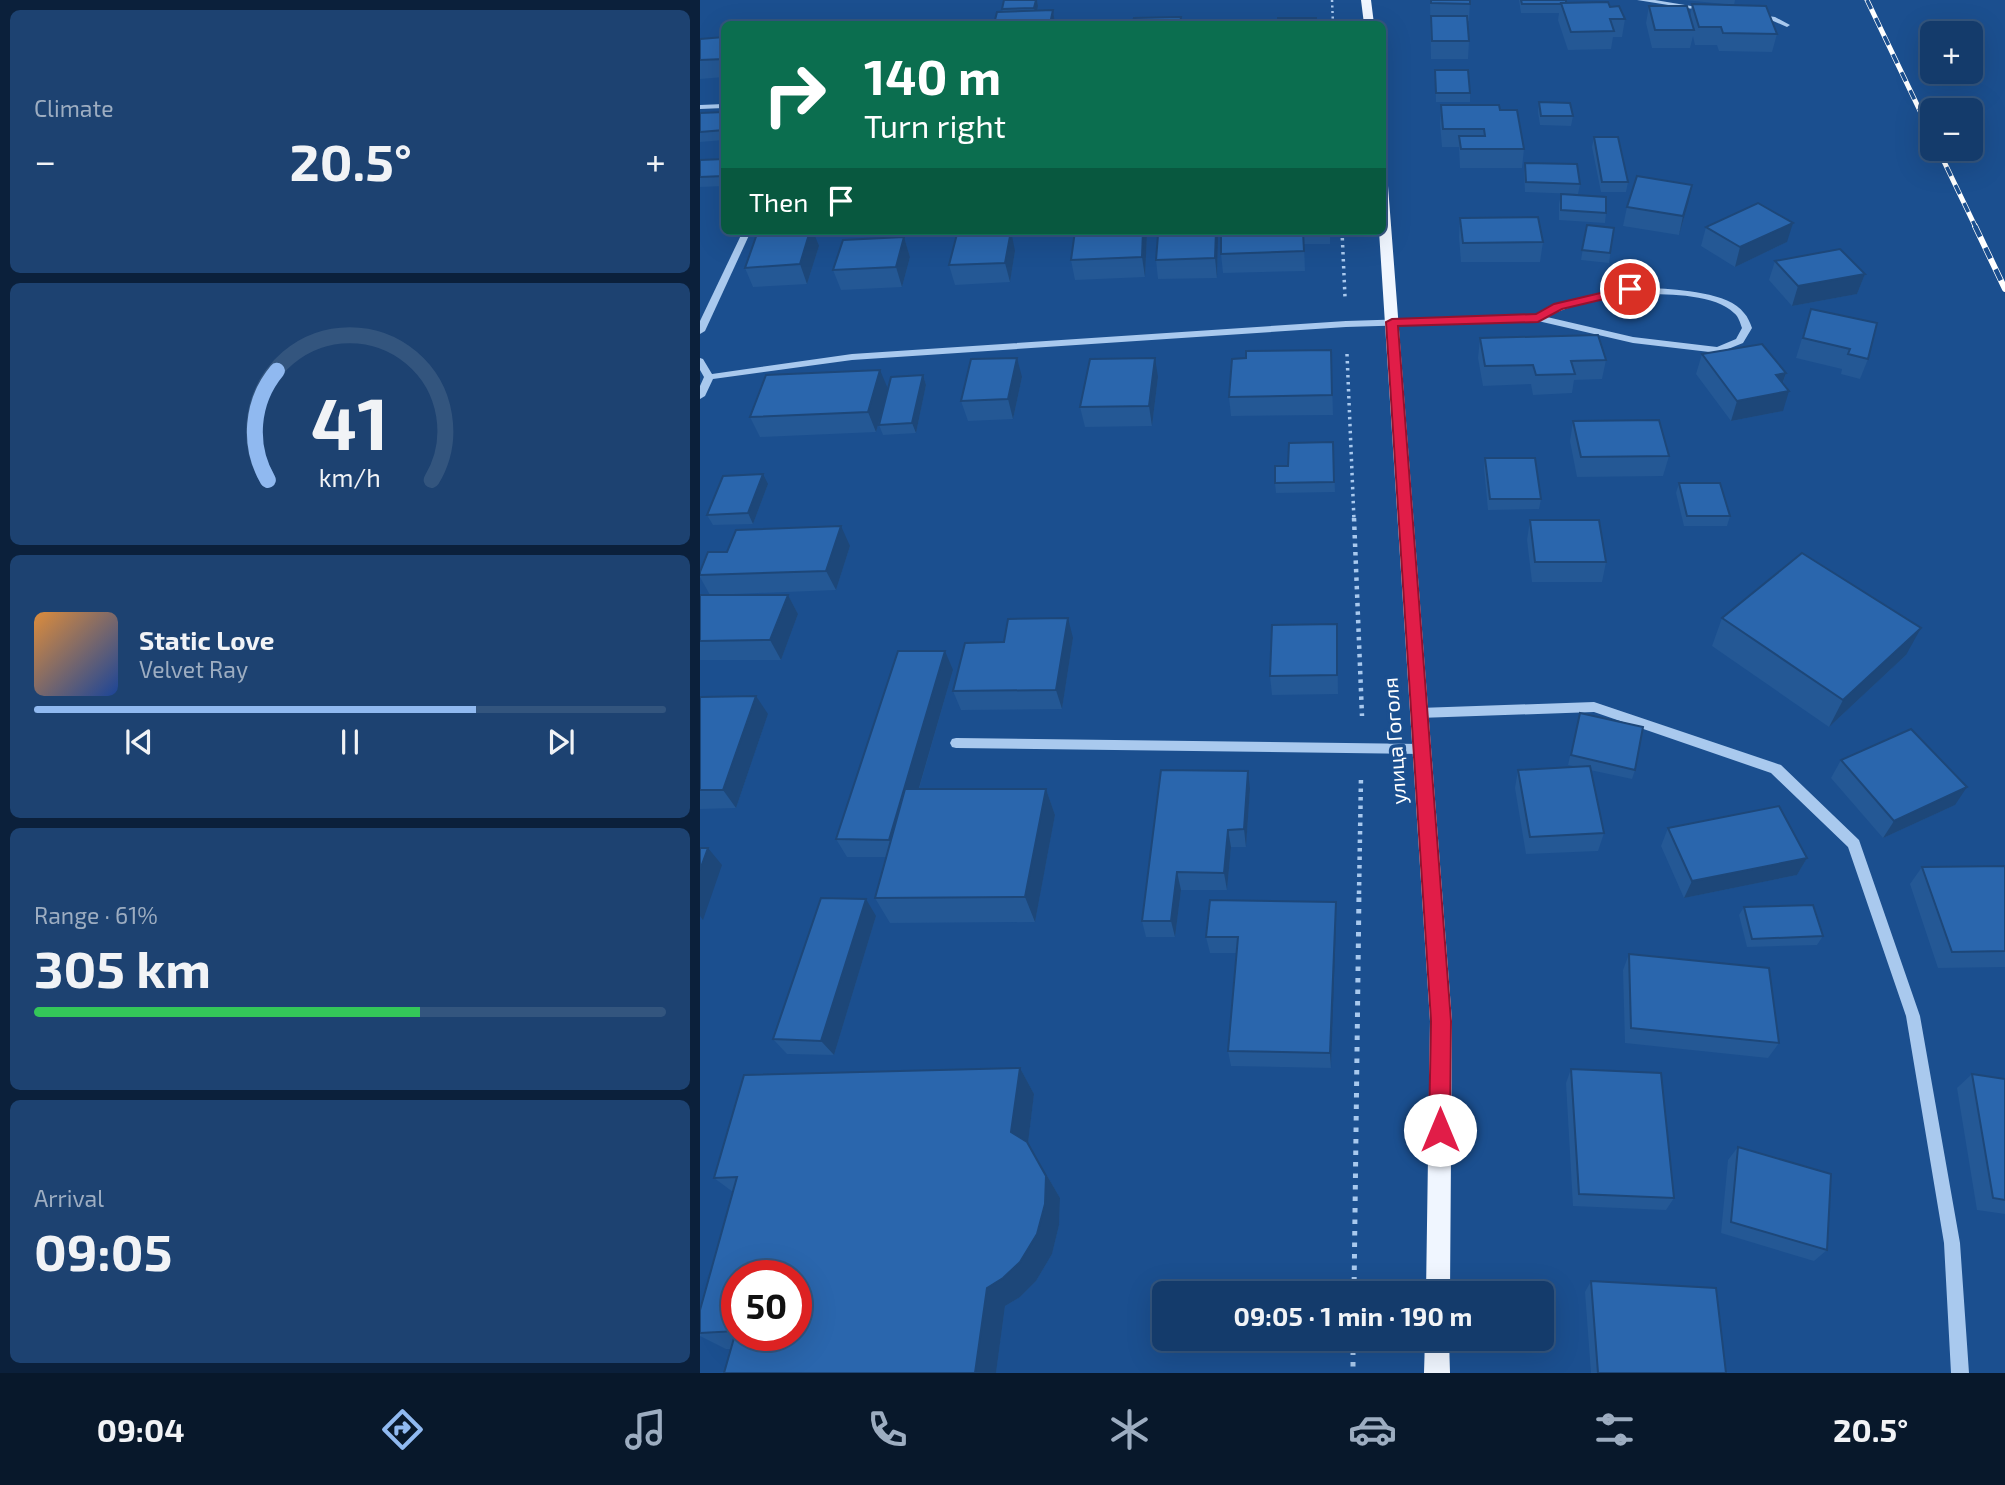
<!DOCTYPE html>
<meta charset="utf-8">
<style>
body{margin:0;font-family:"Exo 2",sans-serif;background:#1d4271;color:#f1f3f6;height:100vh;display:flex;flex-direction:column;font-size:26px;white-space:nowrap}
*{box-sizing:border-box;margin:0}
p{font-size:23px;color:#9dadc1}
.icon{flex:none;width:38px;height:38px;fill:none;stroke:currentColor;stroke-width:2;stroke-linecap:round;stroke-linejoin:round}
.map{position:relative;flex:1;overflow:hidden}
.panel{display:flex;flex-direction:column;gap:10px;padding:10px;background:#0b203b;width:700px}
.panel>*{flex:none}
.hud{position:absolute;left:21px;top:21px;width:665px;height:214px;border-radius:10px;box-shadow:0 7px 28px #0002,0 0 0 2px #33557e;background:#0b6e4f;color:#fff;overflow:hidden}
.buttons{position:absolute;left:1220px;top:21px;display:grid;gap:14px}
.buttons a{display:grid;place-items:center;width:63px;height:63px;border-radius:10px;background:#143b6b;box-shadow:0 7px 28px #0002,0 0 0 2px #33557e;font-size:35px}
.speed{position:absolute;left:21px;top:1260px;display:flex;gap:14px;font-size:35px;font-weight:700;text-align:center}
.speed>*{display:grid;place-content:center;width:91px;height:91px;border-radius:50%;background:#143b6b;box-shadow:0 7px 28px #0002,0 0 0 2px #33557e;line-height:1}
.speed .limit{border:10px solid #d22;background:#fff;color:#111}
.pin{position:absolute;display:grid;place-items:center;width:60px;height:60px;color:#fff;margin:-30px;border:4px solid #fff;border-radius:50%;box-shadow:0 2px 7px #0007}
.me{position:absolute;width:77px;margin:-38px;rotate:0deg;stroke-linejoin:round;filter:drop-shadow(0 0 5px #0008)}
.turn{display:flex;align-items:center;gap:24px;height:147px;padding:0 28px;font-size:32px}
.turn .icon{width:91px;height:91px;stroke-width:2.5}
.turn b{display:block;font-size:49px;line-height:60px}
.then{display:flex;align-items:center;height:66px;padding:0 28px;background:#0003;gap:14px;font-size:26px}
.big{font-size:52px;font-weight:700;line-height:1.1}
.panel .card{flex:1;display:flex;flex-direction:column;justify-content:center;gap:10px;min-width:0;padding:0 24px;border-radius:10px;background:#1d4271}
.panel .dial{align-items:center;gap:0}
.dial svg{height:182px;overflow:visible;fill:none;stroke:#33557e;stroke-width:7;stroke-linecap:round;text-anchor:middle}
.dial text{fill:#f1f3f6;stroke:none}
.song{display:flex;align-items:center;gap:21px}
.cover{width:84px;height:84px;border-radius:10px;background:linear-gradient(135deg,hsl(30 70% 55%),hsl(220 70% 35%))}
.played{height:7px;border-radius:4px;background:linear-gradient(90deg,#90b9f0 70%,#33557e 70%)}
.keys{display:flex;justify-content:space-around;direction:ltr}
.heat{display:flex;justify-content:space-between;align-items:center;font-size:38px;direction:ltr}
.charge{height:10px;border-radius:5px;background:linear-gradient(90deg,#34c759 61%,#33557e 0)}
.trip{position:absolute;left:452px;top:1281px;width:402px;height:70px;border-radius:10px;background:#143b6b;box-shadow:0 7px 28px #0002,0 0 0 2px #33557e;font-weight:700;line-height:70px;text-align:center}
.tab-bar{display:flex;height:112px;justify-content:space-around;align-items:center;background:#08182b;color:#9dadc1}
.tab-bar .icon{width:49px;height:49px}
.tab-bar .selected{color:#90b9f0}
.tab-bar b{font-size:32px;color:#f1f3f6}
main{display:flex;flex:1;min-height:0}
.map>svg:first-child{display:block}
.lines{fill:none;stroke-linecap:round;stroke-linejoin:round}
.path-far3{stroke:#a9c9ee;stroke-width:2.5;stroke-dasharray:2 3.5;stroke-linecap:butt}
.path-far2{stroke:#a9c9ee;stroke-width:3.5;stroke-dasharray:2.5 4.5;stroke-linecap:butt}
.path-far1{stroke:#a9c9ee;stroke-width:4.5;stroke-dasharray:3.5 5;stroke-linecap:butt}
.path{stroke:#a9c9ee;stroke-width:5;stroke-dasharray:4.5 7;stroke-linecap:butt}
.minor{fill:#a9c9ee;fill-rule:evenodd}
.major{fill:#f0f6ff;fill-rule:evenodd}
.rail-far1-casing{stroke:#fff;stroke-width:5}
.rail-casing{stroke:#fff;stroke-width:6}
.rail-far1{stroke:#1b4f8f;stroke-width:3.5;stroke-dasharray:10;stroke-linecap:butt}
.rail{stroke:#1b4f8f;stroke-width:4.5;stroke-dasharray:12;stroke-linecap:butt}
.wall{fill:#245895}
.shaded-wall{fill:#1d4779}
.building{fill:#2a66ad;stroke:#1d4779;stroke-width:2;fill-rule:evenodd}
.route{fill:#e11d48;stroke:#92132f;stroke-width:2}
.labels{text-anchor:middle;stroke-width:7;stroke-linejoin:round;paint-order:stroke}
.street-label{font-size:21px;fill:#fff;stroke:#1b4f8f}
</style>
<main>
<section class="panel">
<div class="card"><p>Climate</p>
<div class="heat"><a>−</a><b class="big">20.5°</b><a>+</a></div>
</div>
<div class="card dial"><svg viewBox="0 0 100 80">
<path d="M14 69A42 42 0 1 1 86 69"/>
<path d="M14 69A42 42 0 0 1 18 21" stroke="#90b9f0"/>
<text x="50" y="56" font-size="32" font-weight="700">41</text>
<text x="50" y="72" font-size="11">km/h</text>
</svg></div>
<div class="card">
<div class="song"><i class="cover"></i><div><b>Static Love</b><p>Velvet Ray</p></div></div>
<div class="played"></div>
<div class="keys"><svg class="icon" aria-label="previous" viewBox="0 0 24 24"><path d="M18 5L8 12l10 7zM5 5v14"/></svg><svg class="icon" aria-label="pause" viewBox="0 0 24 24"><path d="M8 5v14M16 5v14"/></svg><svg class="icon" aria-label="next" viewBox="0 0 24 24"><path d="M6 5l10 7-10 7zM19 5v14"/></svg></div>
</div>
<div class="card"><p>Range · 61%</p><b class="big">305 km</b><div class="charge"></div></div>
<div class="card"><p>Arrival</p><b class="big">09:05</b></div>
</section>
<div class="map">
<svg width="1305" height="1373" viewBox="0 0 1305 1373">
<rect width="100%" height="100%" fill="#1b4f8f"/>
<g class="lines">
<polyline class="path-far3" points="632,0 633,24"/>
<g class="path-far2">
<polyline points="642,231 645,297"/>
<polyline points="647,354 654,520"/>
</g>
<g class="path-far1">
<polyline points="654,518 662,716"/>
<polyline points="659,894 661,777"/>
</g>
<g class="path">
<polyline points="654,1293 659,892"/>
<polyline points="653,1339 653,1373"/>
</g>
<g class="minor">
<polygon points="937,0 955,0 1009,9 1006,11"/>
<polygon points="1055,14 1075,17 1090,25 1087,27 1071,20 1053,17 1053,15"/>
<polygon points="24,104 24,108 0,109 0,105"/>
<polygon points="43,231 51,231 5,331 0,334 0,321"/>
<path d="M955,288c24,2 74,4 89,25 4,4 6,10 8,15l-9,15 -25,10 -85,-10 -95,-22 -192,6 -494,33 -139,19 -8,17 -5,3v-13l4,-9 -4,-7v-12l3,1 9,15 140,-20 494,-33 190,-6 36,-15 23,-6 20,-4zM935,294c27,0 79,-1 99,19 5,4 6,10 8,15l-6,11 -19,8 -84,-10 -86,-20c28,-14 56,-20 88,-23z"/>
<polygon points="894,702 1081,765 1159,840 1220,1016 1260,1243 1269,1373 1251,1373 1244,1243 1206,1016 1148,847 1071,773 894,712 719,718 715,716 713,713 715,710 719,708"/>
<polygon points="256,738 722,744 727,745 728,749 727,753 722,754 256,748 252,747 250,743 252,739"/>
</g>
<g class="major">
<polygon points="661,0 671,0 674,24 664,24"/>
<polygon points="682,183 688,186 752,1021 750,1293 726,1293 730,1021 679,231 682,231"/>
<polygon points="725,1339 749,1339 750,1373 724,1373"/>
</g>
<g class="rail-far1-casing">
<g id="rail-far1">
<polyline points="1167,0 1232,136"/>
<polyline points="1238,149 1276,228"/>
</g>
</g>
<g class="rail-casing">
<polyline id="rail" points="1275,226 1305,289"/>
</g>
<use href="#rail-far1" class="rail-far1"/>
<use href="#rail" class="rail"/>
</g>
<g class="wall">
<polygon points="304,0 337,0 338,6 337,11 353,10 355,24 294,24 303,12 302,9"/>
<polygon points="730,0 770,0 769,21 767,21 769,41 768,59 731,59"/>
<polygon points="819,0 866,0 866,3 910,7 925,19 922,37 913,37 911,49 868,50 858,20 859,13 821,13"/>
<polygon points="984,0 1035,0 1034,5"/>
<polygon points="992,4 1077,34 1072,52 1019,51 1017,45 995,45 993,36 990,48 952,48 946,23 949,6 990,17"/>
<polygon points="24,37 24,77 0,79 0,39"/>
<polygon points="735,70 770,93 770,102 736,102"/>
<polygon points="839,102 873,116 871,126 840,125 838,112"/>
<polygon points="741,105 800,110 824,149 822,168 760,168 759,147 742,147 740,124"/>
<polygon points="24,112 24,140 0,142 0,113"/>
<polygon points="894,137 928,182 926,192 901,192 892,147"/>
<polygon points="24,159 24,186 0,187 0,160"/>
<polygon points="825,163 880,184 878,194 825,192 824,172"/>
<polygon points="861,194 906,213 905,223 859,220 859,204"/>
<polygon points="988,204 979,235 923,226 927,207"/>
<polygon points="760,218 843,242 840,262 761,262 759,237"/>
<polygon points="887,225 914,228 909,263 881,260"/>
<polygon points="1006,227 1087,242 1035,267 1001,246"/>
<polygon points="474,231 518,231 518,240 517,278 458,279 456,260 473,234"/>
<polygon points="521,231 630,231 630,244 604,244 605,271 523,273 521,254"/>
<polygon points="447,234 445,277 375,280 371,260"/>
<polygon points="204,237 210,257 202,287 141,290 133,270"/>
<polygon points="119,246 107,284 53,287 45,268"/>
<polygon points="315,251 310,282 255,285 249,265"/>
<polygon points="1075,261 1165,274 1157,294 1092,306 1069,280"/>
<polygon points="1111,309 1168,359 1160,379 1141,374 1142,369 1096,358"/>
<polygon points="780,338 906,360 902,379 874,380 872,393 833,395 831,384 783,386 778,358"/>
<polygon points="631,350 633,415 531,416 529,397 546,358"/>
<polygon points="1002,354 1086,373 1083,383 1083,411 1031,421 996,374"/>
<polygon points="223,375 226,385 216,433 183,435 179,425 187,393 176,432 60,437 50,417 188,389"/>
<polygon points="322,377 313,419 268,421 261,401"/>
<polygon points="458,377 452,426 385,427 380,407"/>
<polygon points="873,421 969,456 963,476 877,477 870,441"/>
<polygon points="633,442 635,492 576,493 575,483 588,466"/>
<polygon points="785,458 841,499 839,509 788,510 784,468"/>
<polygon points="979,483 1030,516 1027,526 984,526 976,493"/>
<polygon points="68,484 53,524 13,525 7,515"/>
<polygon points="830,520 906,562 902,582 832,582 827,540"/>
<polygon points="150,546 136,590 10,595 0,577 0,572"/>
<polygon points="0,595 88,595 98,614 81,660 0,660"/>
<polygon points="1022,618 1206,655 1129,727 1012,646"/>
<polygon points="637,624 638,694 572,695 570,676"/>
<polygon points="373,638 362,709 261,710 253,691 304,642"/>
<polygon points="253,670 219,789 346,789 355,815 335,922 190,923 175,898 186,857 147,857 136,839"/>
<polygon points="0,697 68,714 36,808 0,809"/>
<polygon points="880,713 935,770 932,779 890,770 904,833 898,851 826,854 815,788 818,770 879,767 868,765"/>
<polygon points="1141,760 1255,805 1183,838 1131,778"/>
<polygon points="461,770 550,789 546,847 531,847 527,890 481,890 475,937 446,937 442,921"/>
<polygon points="968,828 1107,858 1097,875 984,898 961,846"/>
<polygon points="1305,866 1305,967 1238,968 1210,884 1222,867"/>
<polygon points="636,902 631,1068 531,1066 528,1051 536,953 510,953 506,937"/>
<polygon points="1044,907 1123,936 1117,945 1047,947 1039,915"/>
<polygon points="176,916 134,1055 87,1054 73,1039"/>
<polygon points="929,954 1079,1043 1068,1058 925,1043 923,970"/>
<polygon points="320,1068 334,1094 328,1143 360,1198 359,1225 352,1254 336,1281 320,1297 305,1306 296,1373 24,1373 31,1349 26,1349 0,1336 0,1310 33,1192 14,1178"/>
<polygon points="871,1069 974,1198 966,1210 873,1206 866,1083"/>
<polygon points="1272,1074 1305,1079 1305,1214 1277,1210 1257,1088"/>
<polygon points="1038,1147 1127,1250 1114,1261 1021,1233 1028,1160"/>
<polygon points="891,1281 1026,1373 891,1373 885,1292"/>
</g>
<g class="shaded-wall">
<polygon points="336,0 337,0 338,6 336,17 334,8"/>
<polygon points="353,10 355,24 350,24"/>
<polygon points="992,185 988,204 979,235 983,216"/>
<polygon points="1093,223 1087,242 1035,267 1040,247"/>
<polygon points="110,231 113,231 119,246 107,284 100,264"/>
<polygon points="311,231 315,251 310,282 305,263"/>
<polygon points="443,231 447,231 447,234 445,277 442,257"/>
<polygon points="516,231 518,231 518,240 517,278 515,258"/>
<polygon points="204,237 210,257 202,287 196,267"/>
<polygon points="1165,274 1157,294 1092,306 1098,286"/>
<polygon points="317,358 322,377 313,419 308,399"/>
<polygon points="455,358 458,377 452,426 449,406"/>
<polygon points="180,370 188,389 176,432 168,412"/>
<polygon points="1086,373 1079,393 1076,375"/>
<polygon points="223,375 226,385 216,433 212,423"/>
<polygon points="1089,391 1083,411 1031,421 1037,401"/>
<polygon points="63,474 68,484 53,524 48,513"/>
<polygon points="141,526 150,546 136,590 126,571"/>
<polygon points="88,595 98,614 81,660 70,640"/>
<polygon points="368,618 373,638 362,709 356,690"/>
<polygon points="1221,628 1206,655 1129,727 1143,700"/>
<polygon points="245,651 253,670 199,857 189,840"/>
<polygon points="56,696 68,714 36,808 23,790"/>
<polygon points="548,771 550,789 546,847 544,829"/>
<polygon points="1267,787 1255,805 1183,838 1194,821"/>
<polygon points="346,789 355,815 335,922 325,897"/>
<polygon points="528,830 531,847 527,890 524,873"/>
<polygon points="8,848 22,865 3,920 0,916 0,870"/>
<polygon points="1107,858 1097,875 984,898 992,881"/>
<polygon points="477,872 481,890 475,937 471,921"/>
<polygon points="166,899 176,916 134,1055 121,1041"/>
<polygon points="636,902 636,919 631,1068 630,1053"/>
<polygon points="320,1068 334,1094 328,1143 360,1198 359,1225 352,1254 336,1281 320,1297 305,1306 296,1373 275,1373"/>
</g>
<g class="building">
<polygon points="304,0 336,0 334,8 302,9"/>
<polygon points="731,0 770,0 770,4 731,3"/>
<polygon points="821,0 866,0 866,3 861,3 861,4 822,4"/>
<polygon points="908,2 910,7 919,6 925,19 910,19 914,31 871,32 861,3"/>
<polygon points="992,4 1066,6 1077,34 1023,33 1021,27 999,27"/>
<polygon points="949,6 987,6 994,30 955,30"/>
<polygon points="353,10 350,24 294,24 297,12"/>
<polygon points="731,16 767,16 769,41 732,41"/>
<polygon points="481,17 480,24 432,24 434,18"/>
<rect x="578" y="18" width="38" height="6"/>
<polygon points="24,37 24,59 0,60 0,39"/>
<polygon points="735,70 768,70 770,93 736,93"/>
<polygon points="839,102 870,103 873,116 841,116"/>
<polygon points="741,105 799,105 800,110 817,110 824,149 761,149 759,136 785,136 784,129 743,129"/>
<polygon points="24,112 24,130 0,132 0,113"/>
<polygon points="894,137 918,137 928,182 902,182"/>
<polygon points="24,159 24,176 0,177 0,160"/>
<polygon points="825,163 877,164 880,184 826,182"/>
<polygon points="937,176 992,185 983,216 927,207"/>
<polygon points="861,194 906,197 906,213 861,210"/>
<polygon points="1058,203 1093,223 1040,247 1006,227"/>
<polygon points="838,217 843,242 763,243 760,218"/>
<polygon points="887,225 914,228 910,253 882,250"/>
<polygon points="58,231 110,231 100,264 45,268"/>
<polygon points="311,231 305,263 249,265 257,234"/>
<polygon points="375,231 443,231 442,257 371,260"/>
<polygon points="474,231 516,231 515,258 456,260 458,235 473,234"/>
<polygon points="521,231 603,231 604,251 521,254"/>
<polygon points="204,237 196,267 133,270 143,240"/>
<polygon points="1140,249 1165,274 1098,286 1075,261"/>
<polygon points="1111,309 1177,323 1168,359 1148,354 1150,349 1103,338"/>
<polygon points="898,335 906,360 871,361 875,374 836,375 833,365 785,366 780,338"/>
<polygon points="1062,344 1086,373 1076,375 1089,391 1037,401 1002,354"/>
<polygon points="631,350 632,395 529,397 532,359 546,358 546,351"/>
<polygon points="317,358 308,399 261,401 271,359"/>
<polygon points="455,358 449,406 380,407 390,359"/>
<polygon points="180,370 168,412 50,417 66,375"/>
<polygon points="223,375 212,423 179,425 191,377"/>
<polygon points="959,420 969,456 881,457 873,421"/>
<polygon points="633,442 634,482 575,483 575,466 588,466 589,443"/>
<polygon points="785,458 835,458 841,499 790,499"/>
<polygon points="63,474 48,513 7,515 23,476"/>
<polygon points="979,483 1020,483 1030,516 987,516"/>
<polygon points="830,520 899,520 906,562 835,562"/>
<polygon points="141,526 126,571 0,575 0,572 8,552 27,552 36,530"/>
<polygon points="1102,553 1221,628 1143,700 1022,618"/>
<polygon points="0,595 88,595 70,640 0,641"/>
<polygon points="368,618 356,690 253,691 265,643 304,642 308,619"/>
<polygon points="637,624 637,675 570,676 572,625"/>
<polygon points="198,651 245,651 189,840 136,839"/>
<polygon points="56,696 23,790 0,790 0,697"/>
<polygon points="880,713 943,727 935,770 871,755"/>
<polygon points="1211,729 1267,787 1194,821 1141,760"/>
<polygon points="890,766 904,833 830,837 818,770"/>
<polygon points="461,770 548,771 544,829 528,830 524,873 477,872 471,921 442,921"/>
<polygon points="205,789 346,789 325,897 175,898"/>
<polygon points="1079,806 1107,858 992,881 968,828"/>
<polygon points="0,848 8,848 0,870"/>
<polygon points="1305,866 1305,951 1252,952 1222,867"/>
<polygon points="121,898 166,899 121,1041 73,1039"/>
<polygon points="510,900 636,902 630,1053 528,1051 538,937 506,937"/>
<polygon points="1113,905 1123,936 1052,939 1044,907"/>
<polygon points="929,954 1069,968 1079,1043 931,1028"/>
<path d="M320,1068l-9,64 16,10 19,34 -1,28 -8,30 -17,28 -17,16 -16,10 -12,85h-251l12,-42 -36,2v-23l37,-133 -23,1 30,-103zM37,1276h59v59h-59z"/>
<polygon points="871,1069 961,1073 974,1198 879,1194"/>
<polygon points="1272,1074 1305,1079 1305,1200 1293,1198"/>
<polygon points="1038,1147 1131,1174 1127,1250 1031,1222"/>
<polygon points="891,1281 1016,1288 1026,1373 898,1373"/>
</g>
<polygon class="route" points="930,286 934,287 934,292 862,309 838,322 698,326 751,1021 750,1130 747,1137 740,1140 732,1137 729,1130 731,1021 686,322 692,319 836,314 854,304"/>
<g class="labels">
<g class="street-label">
<text transform="translate(695 741) rotate(-94)" y="7">улица Гоголя</text>
</g>
</g>
</svg>
<div class="buttons">
<a>+</a>
<a>−</a>
</div>
<div class="speed"><div class="limit">50</div></div>
<div class="pin" style="left:930px;top:289px;background:#d93025"><svg class="icon" aria-label="arrive" viewBox="0 0 24 24"><path d="M6 21V4h12l-3 4 3 4H6"/></svg></div>
<svg class="me" style="left:740px;top:1130px" viewBox="-20 -20 40 40"><circle r="19" fill="#fff"/><path d="M0-13L10 11 0 6-10 11z" fill="#e11d48"/></svg>
<div class="trip">09:05 · 1 min · 190 m</div>
<div class="hud">
<div class="turn"><svg class="icon" aria-label="right" viewBox="0 0 24 24"><path d="M7 20v-9h11M14 6l5 5-5 5"/></svg><div><b>140 m</b>Turn right</div></div>
<div class="then">Then<svg class="icon" aria-label="arrive" viewBox="0 0 24 24"><path d="M6 21V4h12l-3 4 3 4H6"/></svg></div>
</div>
</div>
</main>
<nav class="tab-bar">
<b>09:04</b>
<svg class="icon selected" aria-label="directions" viewBox="0 0 24 24"><path d="M12 3l9 9-9 9-9-9zM9 14v-3h6M13 9l2 2-2 2"/></svg>
<svg class="icon" aria-label="music" viewBox="0 0 24 24"><path d="M9 18V5l10-2v13"/><circle cx="6" cy="18" r="3"/><circle cx="16" cy="16" r="3"/></svg>
<svg class="icon" aria-label="phone" viewBox="0 0 24 24"><path d="M5 4h4l2 5-3 2q2 4 5 5l2-3 5 2v4C11 20 4 13 5 4z"/></svg>
<svg class="icon" aria-label="climate" viewBox="0 0 24 24"><path d="M12 3v18M4 7l16 10M4 17L20 7"/></svg>
<svg class="icon" aria-label="car" viewBox="0 0 24 24"><path d="M5 17H2v-5l4-1 3-4h7l3 4 3 1v5h-3M9 17h6M6 11h13"/><circle cx="7" cy="17" r="2"/><circle cx="17" cy="17" r="2"/></svg>
<svg class="icon" aria-label="filters" viewBox="0 0 24 24"><path d="M4 7h16M4 17h16"/><circle cx="9" cy="7" r="2"/><circle cx="15" cy="17" r="2"/></svg>
<b>20.5°</b>
</nav>
